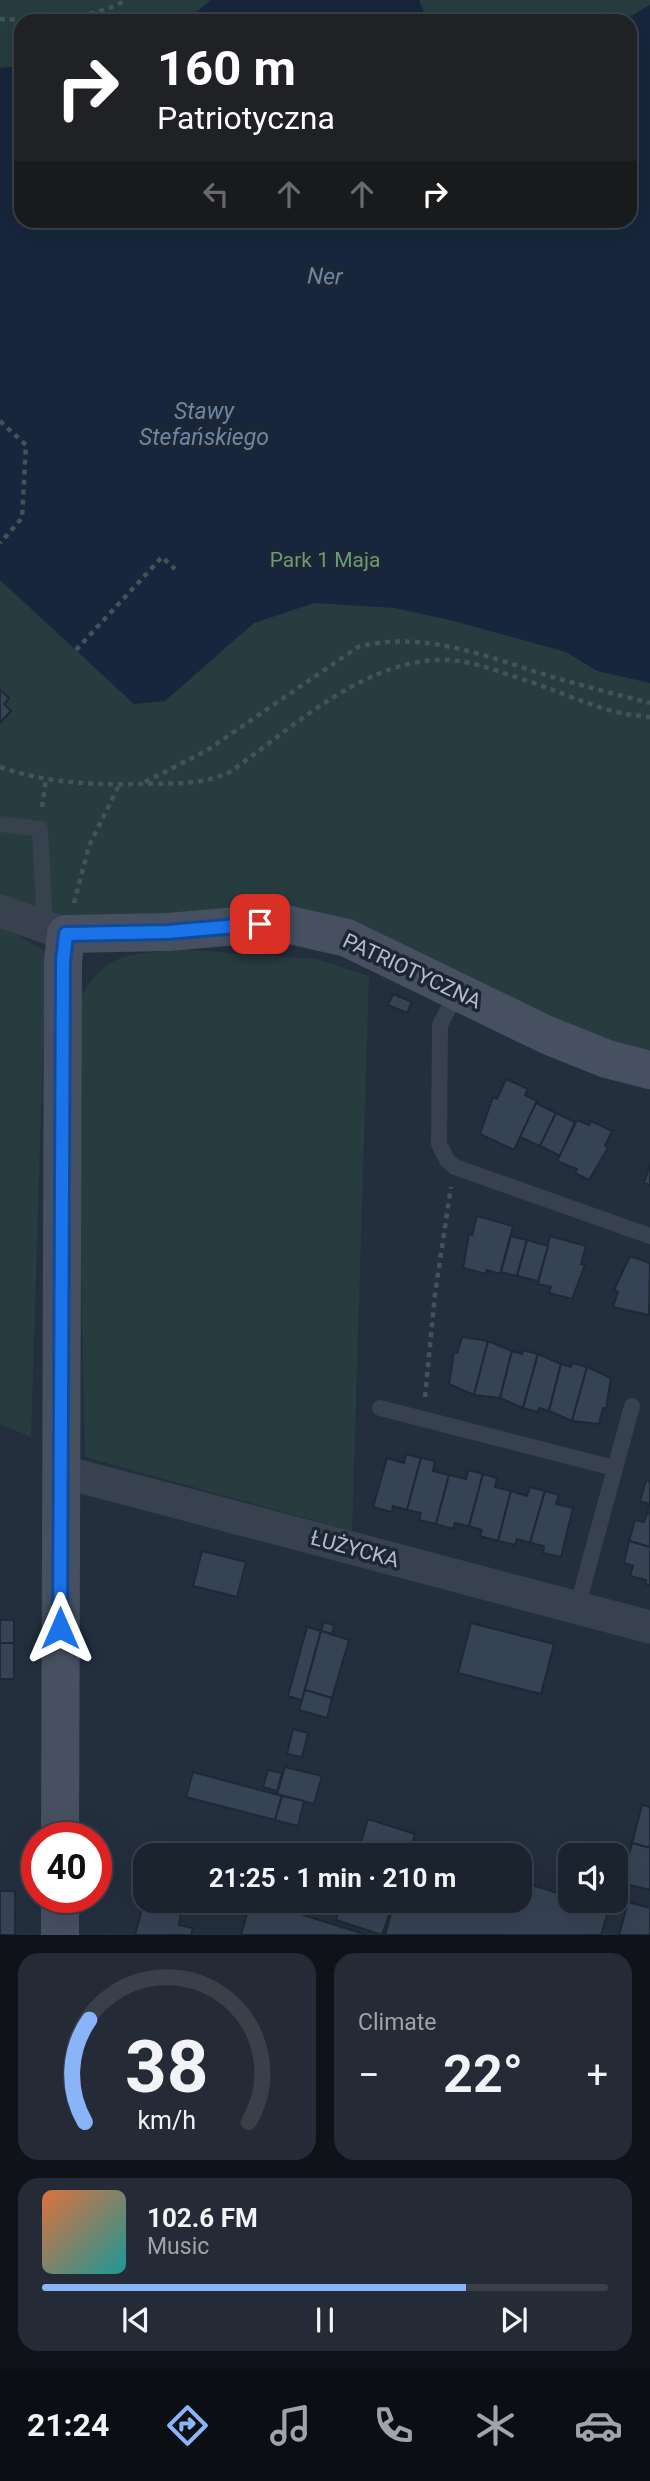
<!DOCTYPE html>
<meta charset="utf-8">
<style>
body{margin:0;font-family:Roboto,sans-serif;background:#242b36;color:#f1f3f6;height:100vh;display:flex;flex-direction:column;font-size:26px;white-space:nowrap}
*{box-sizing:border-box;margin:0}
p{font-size:23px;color:#a0a4aa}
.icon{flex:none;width:38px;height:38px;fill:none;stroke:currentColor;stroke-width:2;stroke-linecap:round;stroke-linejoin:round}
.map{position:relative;height:1935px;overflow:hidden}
.details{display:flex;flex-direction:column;gap:18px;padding:18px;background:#0f1319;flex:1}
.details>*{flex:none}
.top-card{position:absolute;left:14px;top:14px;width:623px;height:214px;border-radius:21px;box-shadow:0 7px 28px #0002,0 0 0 2px #39404a;background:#202124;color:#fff;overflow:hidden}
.buttons{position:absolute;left:558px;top:1843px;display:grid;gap:14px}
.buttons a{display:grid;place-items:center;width:70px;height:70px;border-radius:14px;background:#1b232e;box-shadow:0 7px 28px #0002,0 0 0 2px #39404a;font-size:35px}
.speed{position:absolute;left:21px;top:1822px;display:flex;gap:14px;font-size:35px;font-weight:700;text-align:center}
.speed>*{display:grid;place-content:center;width:91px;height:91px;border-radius:50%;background:#1b232e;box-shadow:0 7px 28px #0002,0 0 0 2px #39404a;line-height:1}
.speed .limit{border:10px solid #d22;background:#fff;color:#111}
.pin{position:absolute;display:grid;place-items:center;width:60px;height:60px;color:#fff;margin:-30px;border-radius:14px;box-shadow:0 4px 10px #0006}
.me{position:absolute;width:77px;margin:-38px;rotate:0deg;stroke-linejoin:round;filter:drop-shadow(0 0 5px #0008)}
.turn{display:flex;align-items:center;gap:24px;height:147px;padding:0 28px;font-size:32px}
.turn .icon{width:91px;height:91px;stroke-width:2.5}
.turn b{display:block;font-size:49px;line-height:60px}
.lanes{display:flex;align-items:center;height:66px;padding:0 28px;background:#0003;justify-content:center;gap:35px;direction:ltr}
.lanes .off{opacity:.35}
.big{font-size:52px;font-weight:700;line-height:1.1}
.details .card{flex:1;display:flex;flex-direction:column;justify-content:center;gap:10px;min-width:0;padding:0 24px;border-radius:21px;background:#242b36}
.details .dial{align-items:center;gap:0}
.dial svg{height:182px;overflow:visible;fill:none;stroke:#39404a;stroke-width:7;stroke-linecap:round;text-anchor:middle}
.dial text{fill:#f1f3f6;stroke:none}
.song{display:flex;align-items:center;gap:21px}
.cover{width:84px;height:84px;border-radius:10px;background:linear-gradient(135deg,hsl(20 70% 55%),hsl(180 70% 35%))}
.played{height:7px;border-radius:4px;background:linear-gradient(90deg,#8ab4f8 75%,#39404a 75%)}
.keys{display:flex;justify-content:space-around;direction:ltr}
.heat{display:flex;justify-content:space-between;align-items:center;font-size:38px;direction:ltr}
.details .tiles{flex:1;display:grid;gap:18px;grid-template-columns:1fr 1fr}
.card:last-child{grid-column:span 2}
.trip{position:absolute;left:133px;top:1843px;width:399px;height:70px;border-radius:21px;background:#1b232e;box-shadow:0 7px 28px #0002,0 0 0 2px #39404a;font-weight:700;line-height:70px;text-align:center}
.tabs{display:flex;height:112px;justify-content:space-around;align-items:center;background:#0b0e12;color:#a0a4aa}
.tabs .icon{width:49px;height:49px}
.tabs .current{color:#8ab4f8}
.tabs b{font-size:32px;color:#f1f3f6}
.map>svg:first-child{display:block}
.green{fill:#263c3f;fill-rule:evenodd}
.water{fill:#17263c}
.building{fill:#364354;stroke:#1f2835;stroke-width:2}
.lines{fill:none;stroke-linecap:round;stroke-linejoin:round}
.path{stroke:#3f5557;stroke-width:4.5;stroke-dasharray:5 5;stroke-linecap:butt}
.lane{stroke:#38414e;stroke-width:16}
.street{stroke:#38414e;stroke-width:33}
.secondary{stroke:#465061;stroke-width:38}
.route-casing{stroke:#114b97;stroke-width:18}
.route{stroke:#1a73e8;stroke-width:12}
.labels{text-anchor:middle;stroke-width:7;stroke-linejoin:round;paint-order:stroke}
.park-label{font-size:21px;fill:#6b9a76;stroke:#1d2633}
.street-label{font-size:21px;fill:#b4bcc9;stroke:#1d2633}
.water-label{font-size:23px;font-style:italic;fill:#6d86a8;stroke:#1d2633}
</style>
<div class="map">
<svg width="650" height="1935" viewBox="0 0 650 1935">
<rect width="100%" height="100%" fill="#242f3e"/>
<g class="green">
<path d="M0,0h650v1052l-80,-21 -207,-102 -312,-11 -51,-19zM21,21h609v199h-609z"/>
<polygon points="0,926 46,951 31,1437 0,1424"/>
<path d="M178,949l138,10 53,17 -17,555 -267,-74 -9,-453c33,-54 43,-46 102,-55z"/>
</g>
<g class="water">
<polygon points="211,0 419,0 427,21 186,21"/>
<polygon points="650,5 650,683 597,671 566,652 454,621 395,608 314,603 254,623 165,701 134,704 0,580 0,68 21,66 21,220 630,220 630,21 622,21"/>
</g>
<g class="building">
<polygon points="0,690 9,698 4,704 11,711 0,723"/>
<polygon points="393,994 412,1002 407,1013 388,1005"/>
<polygon points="506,1079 528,1089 525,1095 537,1101 514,1150 480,1134 493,1097 497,1099"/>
<polygon points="536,1103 556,1113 540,1146 520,1137"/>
<polygon points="556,1113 575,1122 560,1156 540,1146"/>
<polygon points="577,1120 589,1125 591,1121 612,1131 605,1146 608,1148 589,1180 575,1173 577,1169 557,1161"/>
<polygon points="650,1165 650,1185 644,1183"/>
<polygon points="477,1216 513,1226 500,1274 487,1270 486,1274 463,1268 469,1234 472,1235"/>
<polygon points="511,1236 527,1240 517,1276 501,1272"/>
<polygon points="550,1236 586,1246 581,1264 585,1265 572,1299 549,1293 551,1287 538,1284"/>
<polygon points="527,1240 548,1246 538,1281 517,1276"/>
<polygon points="630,1256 650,1263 649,1315 613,1307 618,1292 614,1290"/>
<polygon points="462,1337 488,1341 474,1395 449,1384 454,1352 457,1353"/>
<polygon points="488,1341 512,1351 500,1398 474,1395"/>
<polygon points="523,1350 538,1354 523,1408 500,1398 512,1351 522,1354"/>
<polygon points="538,1354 561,1364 549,1411 539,1408 538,1412 523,1408"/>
<polygon points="572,1363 587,1367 572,1421 549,1411 561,1364 571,1367"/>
<polygon points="587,1367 611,1378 606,1409 603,1408 599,1424 572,1421"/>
<polygon points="406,1454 421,1458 407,1510 393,1506 392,1512 373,1507 387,1458 404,1463"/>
<polygon points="421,1458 435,1461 433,1471 449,1475 436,1524 419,1520 421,1513 407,1510"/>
<polygon points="468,1470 483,1474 469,1526 455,1523 453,1529 436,1524 449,1475 466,1479"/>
<polygon points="483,1474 497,1478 495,1487 511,1491 498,1541 480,1536 482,1530 469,1526"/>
<polygon points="646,1480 650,1481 650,1514 647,1513 649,1504 640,1501"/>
<polygon points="530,1487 545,1491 530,1543 517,1539 515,1545 498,1541 511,1491 527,1496"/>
<polygon points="545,1491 559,1495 556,1504 573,1508 561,1557 543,1553 544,1546 530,1543"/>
<polygon points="647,1513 650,1514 650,1547 629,1541 635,1520 644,1522"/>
<polygon points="629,1541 650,1547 650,1585 645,1584 646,1580 630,1576 633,1566 624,1563"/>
<polygon points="202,1551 246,1562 237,1597 193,1586"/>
<rect x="0" y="1620" width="14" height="23"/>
<polygon points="324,1622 334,1625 332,1634 321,1631"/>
<polygon points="471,1623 554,1644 541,1694 458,1673"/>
<polygon points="307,1627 321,1631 302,1700 288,1696"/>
<polygon points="321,1631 349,1640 332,1698 305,1690"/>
<rect x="0" y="1643" width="14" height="36"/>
<polygon points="305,1690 332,1698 327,1718 299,1710"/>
<polygon points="293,1729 308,1733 302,1757 287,1754"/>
<polygon points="285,1767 322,1776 314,1804 277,1794"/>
<polygon points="268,1770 282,1773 277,1791 263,1787"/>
<polygon points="193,1772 282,1796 275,1820 186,1797"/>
<polygon points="282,1796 304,1801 298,1826 275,1820"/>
<polygon points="642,1805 650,1807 650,1848 632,1843"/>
<polygon points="368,1819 415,1834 409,1855 357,1855"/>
<polygon points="632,1843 650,1848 650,1890 622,1883"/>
<polygon points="412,1848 435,1855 409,1855"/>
<polygon points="520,1881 570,1897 570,1900 609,1909 601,1935 385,1935 395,1900 520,1900"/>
<rect x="0" y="1891" width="15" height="44"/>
<polygon points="145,1898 145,1900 174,1900 171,1912 181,1915 179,1925 193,1928 191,1935 135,1935"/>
<polygon points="251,1900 256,1900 367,1935 241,1935"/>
<polygon points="342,1900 394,1900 382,1935 336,1920"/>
<polygon points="628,1902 650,1908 650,1935 619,1935"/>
</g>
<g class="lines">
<g class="path">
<path d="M0,19c42,2 89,2 126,-19"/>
<polyline points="0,421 26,445 22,518 0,543"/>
<polyline points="76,650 162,557 175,569"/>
<path d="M0,767c46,16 91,18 139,17 31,-1 62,2 91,-12 64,-45 137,-116 220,-112 26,2 52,13 78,21 42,14 76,33 122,36"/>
<path d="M145,782l61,-31 152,-104c68,-18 134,12 198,31 31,9 63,17 94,25"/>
<polyline points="42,807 46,779"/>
<polyline points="74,903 89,846 119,785"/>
<polyline points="425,1397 435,1294 451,1187"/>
</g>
<g class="lane">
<polyline points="0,824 40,829 45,928"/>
<polyline points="457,992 440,1025 439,1144 447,1160 455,1167 650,1236"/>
<polyline points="380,1408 614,1468"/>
<polyline points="577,1608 632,1406"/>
</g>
<g class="street">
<polyline points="0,911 66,934"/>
<polyline points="60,1471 650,1627"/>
</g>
<g class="secondary">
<polyline points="60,1838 63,962 66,934 168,932 260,924 290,925 347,938 547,1035 607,1059 650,1070"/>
<polyline points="60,1897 60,1935"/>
</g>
</g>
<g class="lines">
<g class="route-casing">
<polyline id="route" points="60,1628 63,962 66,934 168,932 260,924"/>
</g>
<use href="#route" class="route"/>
</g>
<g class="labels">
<g class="park-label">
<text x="325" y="567">Park 1 Maja</text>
</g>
<g class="street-label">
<text transform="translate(412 971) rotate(25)" y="7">PATRIOTYCZNA</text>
<text transform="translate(355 1549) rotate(15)" y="7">ŁUŻYCKA</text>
</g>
<g class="water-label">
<text transform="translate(325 276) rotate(2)" y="8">Ner</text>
<text x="204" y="419">Stawy<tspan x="204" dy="26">Stefańskiego</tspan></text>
</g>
</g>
</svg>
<div class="buttons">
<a><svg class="icon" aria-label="sound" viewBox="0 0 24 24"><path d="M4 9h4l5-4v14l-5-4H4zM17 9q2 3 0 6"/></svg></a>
</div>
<div class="speed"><div class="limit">40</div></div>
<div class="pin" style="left:260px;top:924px;background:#d93025"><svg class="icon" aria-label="arrive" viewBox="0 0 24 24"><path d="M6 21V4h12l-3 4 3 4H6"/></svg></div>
<svg class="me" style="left:60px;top:1628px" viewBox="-20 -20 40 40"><path d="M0-17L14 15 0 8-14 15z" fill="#1a73e8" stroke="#fff" stroke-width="4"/></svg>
<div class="trip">21:25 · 1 min · 210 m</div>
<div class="top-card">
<div class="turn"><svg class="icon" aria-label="right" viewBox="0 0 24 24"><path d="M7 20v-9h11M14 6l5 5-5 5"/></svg><div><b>160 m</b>Patriotyczna</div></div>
<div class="lanes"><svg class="icon off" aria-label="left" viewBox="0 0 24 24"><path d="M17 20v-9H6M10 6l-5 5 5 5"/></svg><svg class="icon off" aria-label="ahead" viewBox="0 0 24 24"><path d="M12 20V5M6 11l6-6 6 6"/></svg><svg class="icon off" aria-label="ahead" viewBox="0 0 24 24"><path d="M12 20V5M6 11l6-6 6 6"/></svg><svg class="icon" aria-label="right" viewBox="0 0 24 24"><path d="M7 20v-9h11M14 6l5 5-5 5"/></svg></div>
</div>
</div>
<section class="details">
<div class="tiles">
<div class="card dial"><svg viewBox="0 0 100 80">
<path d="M14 69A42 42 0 1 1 86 69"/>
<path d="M14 69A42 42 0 0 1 16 24" stroke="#8ab4f8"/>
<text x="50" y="56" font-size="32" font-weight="700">38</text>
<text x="50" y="72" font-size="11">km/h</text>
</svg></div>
<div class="card"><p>Climate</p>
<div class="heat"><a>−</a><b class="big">22°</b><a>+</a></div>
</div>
<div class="card">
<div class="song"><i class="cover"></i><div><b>102.6 FM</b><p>Music</p></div></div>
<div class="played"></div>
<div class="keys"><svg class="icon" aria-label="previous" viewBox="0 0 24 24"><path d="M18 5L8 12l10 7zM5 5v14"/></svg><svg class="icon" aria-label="pause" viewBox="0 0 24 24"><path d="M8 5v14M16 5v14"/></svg><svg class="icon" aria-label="next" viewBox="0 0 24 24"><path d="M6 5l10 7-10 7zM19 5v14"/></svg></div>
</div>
</div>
</section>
<nav class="tabs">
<b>21:24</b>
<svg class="icon current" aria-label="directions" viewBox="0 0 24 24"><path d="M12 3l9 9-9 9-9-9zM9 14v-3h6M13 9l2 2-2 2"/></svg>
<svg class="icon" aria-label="music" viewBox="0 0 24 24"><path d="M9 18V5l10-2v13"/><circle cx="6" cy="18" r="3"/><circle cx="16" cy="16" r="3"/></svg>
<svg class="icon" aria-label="phone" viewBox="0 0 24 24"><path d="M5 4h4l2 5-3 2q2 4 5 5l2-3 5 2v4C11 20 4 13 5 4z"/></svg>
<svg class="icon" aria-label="climate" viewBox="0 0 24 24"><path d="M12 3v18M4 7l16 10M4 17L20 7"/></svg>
<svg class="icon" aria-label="car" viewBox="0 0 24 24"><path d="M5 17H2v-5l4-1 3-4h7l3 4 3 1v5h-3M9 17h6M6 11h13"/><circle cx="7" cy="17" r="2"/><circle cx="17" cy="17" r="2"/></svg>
</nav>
